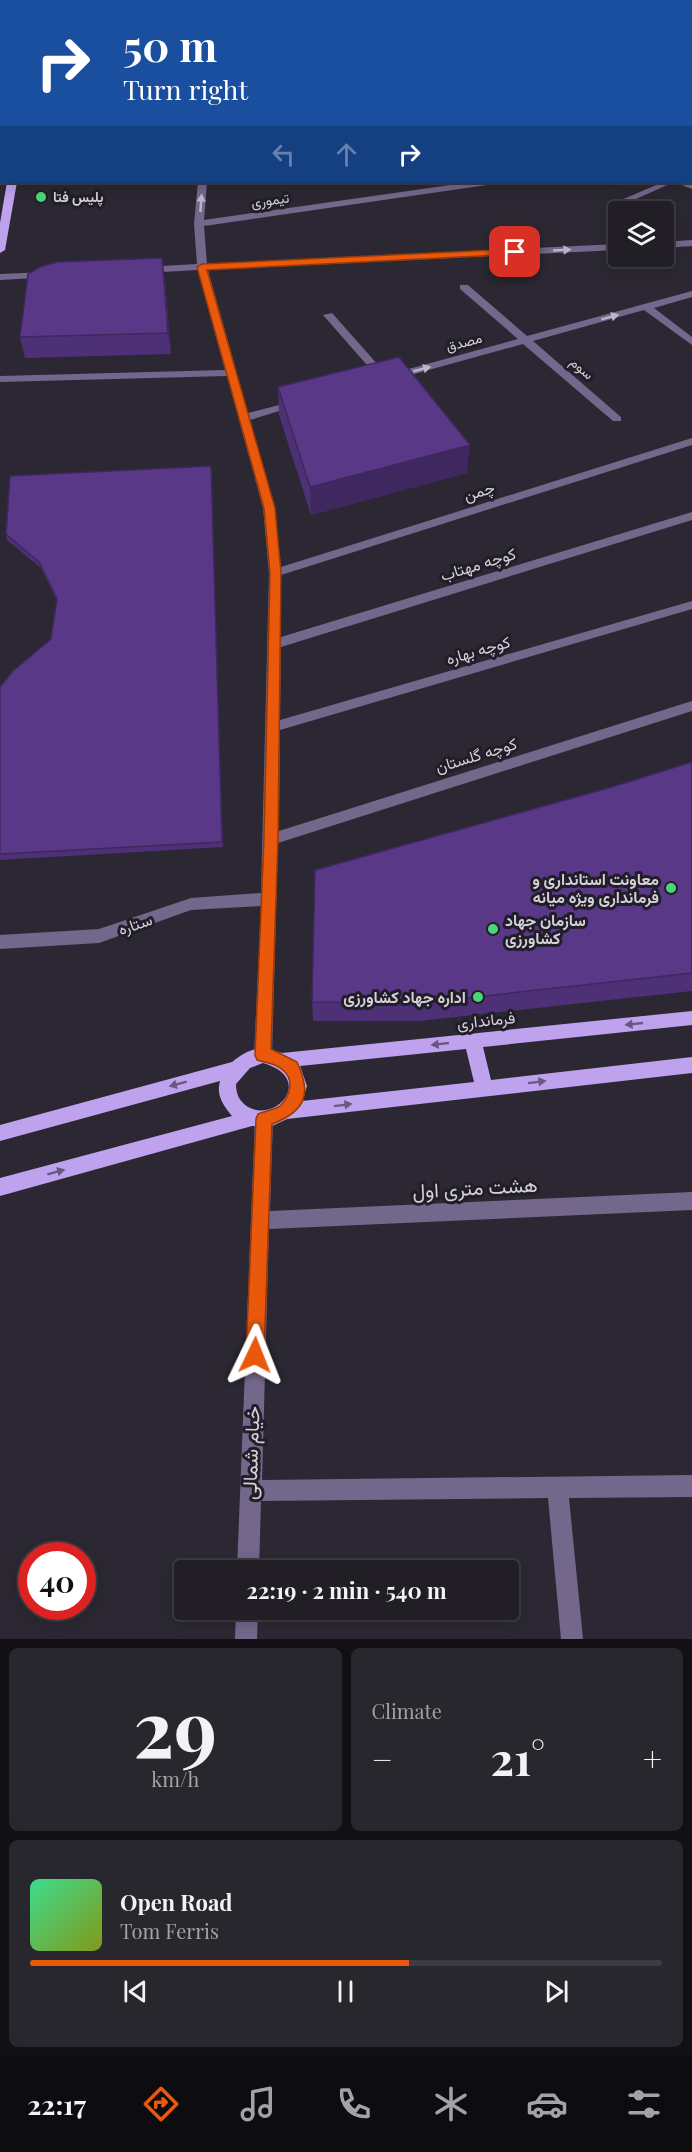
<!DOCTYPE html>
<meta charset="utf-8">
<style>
body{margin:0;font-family:"Playfair Display",Vazirmatn,serif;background:#29272e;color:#f1f3f6;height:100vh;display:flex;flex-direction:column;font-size:22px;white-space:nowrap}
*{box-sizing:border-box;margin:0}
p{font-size:20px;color:#a2a2a7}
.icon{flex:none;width:33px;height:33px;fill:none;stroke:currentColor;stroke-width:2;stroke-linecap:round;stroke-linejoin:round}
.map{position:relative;height:1639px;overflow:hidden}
.sheet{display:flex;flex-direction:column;gap:9px;padding:9px;background:#121015;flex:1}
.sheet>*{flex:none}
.guide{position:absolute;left:0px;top:0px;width:693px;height:183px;box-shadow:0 3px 15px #0003,0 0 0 2px #3e3c43;background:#1a4fa0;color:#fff;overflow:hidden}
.controls{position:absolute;left:608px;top:201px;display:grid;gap:12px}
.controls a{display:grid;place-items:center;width:66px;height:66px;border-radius:6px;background:#211e26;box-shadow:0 3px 15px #0003,0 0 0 2px #3e3c43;font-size:30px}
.speed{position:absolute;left:18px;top:1542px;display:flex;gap:12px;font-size:30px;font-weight:700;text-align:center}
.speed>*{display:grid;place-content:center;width:78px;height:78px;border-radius:50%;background:#211e26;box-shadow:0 3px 15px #0003,0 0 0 2px #3e3c43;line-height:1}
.speed .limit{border:9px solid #d22;background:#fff;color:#111}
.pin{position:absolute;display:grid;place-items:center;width:51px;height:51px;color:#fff;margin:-26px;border-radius:12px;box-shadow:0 3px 9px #0006}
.me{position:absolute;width:66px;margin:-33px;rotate:2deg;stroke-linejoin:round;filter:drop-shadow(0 0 4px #0008)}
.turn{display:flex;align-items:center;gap:21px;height:126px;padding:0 24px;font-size:27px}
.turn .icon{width:78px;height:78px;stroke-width:2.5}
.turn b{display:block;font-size:42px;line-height:51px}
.lanes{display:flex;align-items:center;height:57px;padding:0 24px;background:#0003;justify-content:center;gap:30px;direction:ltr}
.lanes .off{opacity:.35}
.big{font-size:45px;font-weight:700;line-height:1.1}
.sheet .tile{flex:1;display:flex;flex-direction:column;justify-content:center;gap:9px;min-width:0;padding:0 21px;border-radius:9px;background:#29272e}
.sheet .dial{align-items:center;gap:0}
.dial b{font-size:78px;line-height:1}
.song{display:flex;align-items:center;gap:18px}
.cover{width:72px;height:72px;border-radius:9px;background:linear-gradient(135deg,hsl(150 70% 55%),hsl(70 70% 35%))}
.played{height:6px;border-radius:3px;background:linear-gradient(90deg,#ea580c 60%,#3e3c43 60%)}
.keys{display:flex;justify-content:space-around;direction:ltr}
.heat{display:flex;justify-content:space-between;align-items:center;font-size:33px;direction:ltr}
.sheet .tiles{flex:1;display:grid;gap:9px;grid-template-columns:1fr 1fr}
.tile:last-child{grid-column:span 2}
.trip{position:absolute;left:174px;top:1560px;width:345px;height:60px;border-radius:6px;background:#211e26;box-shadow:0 3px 15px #0003,0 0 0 2px #3e3c43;font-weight:700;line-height:60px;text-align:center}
.tabs{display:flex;height:96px;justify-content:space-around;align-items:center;background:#0d0c0f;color:#a2a2a7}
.tabs .icon{width:42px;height:42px}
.tabs .on{color:#ea580c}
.tabs b{font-size:27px;color:#f1f3f6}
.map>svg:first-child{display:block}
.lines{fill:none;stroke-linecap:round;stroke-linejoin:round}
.minor{fill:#74678c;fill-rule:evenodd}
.major{fill:#bea2ee;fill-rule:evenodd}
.wall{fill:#4d3075}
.shaded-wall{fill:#3f275f}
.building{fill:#5a3888;stroke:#3f275f;stroke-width:1.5}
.oneway{fill:#bbb6c5}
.oneway2{fill:#685982}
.route{fill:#ea580c;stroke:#983908;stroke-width:1.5}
.poi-dot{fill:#4ad677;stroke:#221e29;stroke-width:2}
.labels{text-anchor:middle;stroke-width:6;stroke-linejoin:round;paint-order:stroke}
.far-poi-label{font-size:14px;font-weight:bold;fill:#d3d0d8;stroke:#221e29;text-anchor:start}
.far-street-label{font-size:14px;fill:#d3d0d8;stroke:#221e29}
.street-label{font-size:16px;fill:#d3d0d8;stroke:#221e29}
.poi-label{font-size:16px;font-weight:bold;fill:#d3d0d8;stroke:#221e29;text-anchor:end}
.near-street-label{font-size:20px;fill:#d3d0d8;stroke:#221e29}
</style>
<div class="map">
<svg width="692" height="1639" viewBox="0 0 692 1639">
<rect width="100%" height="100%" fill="#2c2833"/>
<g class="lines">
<g class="minor">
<rect x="213" y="0" width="8" height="2"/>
<polygon points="481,0 506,0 479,2"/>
<polygon points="581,0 590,0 591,2 582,2"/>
<rect x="0" y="66" width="2" height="4"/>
<polygon points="198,182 207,182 204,220 471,182 492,182 487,185 204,226 207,264 618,244 618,250 208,270 248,413 299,400 305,403 250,420 275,508 281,567 692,438 692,445 281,575 281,637 692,512 692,520 281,647 280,720 692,601 692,609 280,730 279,831 692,701 692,711 278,843 272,1055 269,1060 263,1063 257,1060 254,1055 261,906 191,910 99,943 0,949 0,935 99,929 191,898 261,893 269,573 263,508 227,376 0,382 0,376 225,370 198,270 144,273 139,270 144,267 197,264 194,224"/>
<polygon points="663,182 692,183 692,189 674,182 627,203 619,201"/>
<polygon points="692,240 692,246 663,248 663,242"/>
<polygon points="48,272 53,275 52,277 0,280 0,274"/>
<polygon points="460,285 468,285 527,336 692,291 692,297 654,308 692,337 692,345 644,310 533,341 621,417 621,421 613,421 523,344 389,381 381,381 323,315 332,313 387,375 518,339 460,289"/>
<polygon points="264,1111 270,1113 273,1119 270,1211 692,1192 692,1210 269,1229 262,1480 692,1475 692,1497 569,1498 583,1639 561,1639 548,1498 261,1501 259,1570 237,1570 255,1119 258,1113"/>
<polygon points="236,1610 258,1610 257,1639 235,1639"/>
</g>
<g class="major">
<rect x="49" y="0" width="8" height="2"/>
<polygon points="7,182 17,182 5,250 0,253 0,223"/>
<path d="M692,1011v14l-209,22 8,33 201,-23v16l-405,46 -17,8 -18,-1 -252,70v-18l232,-62c-9,-11 -16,-21 -12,-35l-220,60v-16l232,-63c19,-15 28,-16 50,-9zM466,1049l8,33 -172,19 5,-15 -7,-20zM263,1063c52,15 14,60 -15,44 -9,-6 -12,-13 -12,-23l14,-16z"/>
</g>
</g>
<g class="wall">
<polygon points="165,279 171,354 25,358 20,337"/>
<polygon points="278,387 467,473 311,515 279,415"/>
<polygon points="211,466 223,847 0,860 0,687 51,639 57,601 41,568 7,540 6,534"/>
<polygon points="692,762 692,991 420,1021 313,1021 312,1002 612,787"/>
</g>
<g class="shaded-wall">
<polygon points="162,258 165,279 171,354 168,333"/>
<polygon points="470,445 467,473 311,515 310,487"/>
</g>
<g class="building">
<polygon points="128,0 203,0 202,2 128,2"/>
<polygon points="162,258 168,333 20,337 28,274 40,267 57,262"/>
<polygon points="399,357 470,445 310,487 278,387"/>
<polygon points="211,466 222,842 0,854 0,687 13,671 51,639 57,599 39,562 6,534 10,476"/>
<polygon points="692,762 692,973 421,1003 312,1002 315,870 612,787"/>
</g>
<defs><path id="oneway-solid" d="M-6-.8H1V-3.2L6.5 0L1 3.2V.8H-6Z" transform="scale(1.5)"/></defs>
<g class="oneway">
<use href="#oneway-solid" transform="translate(201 203) rotate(-86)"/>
<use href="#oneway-solid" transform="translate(562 250) rotate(-3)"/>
<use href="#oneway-solid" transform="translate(610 317) rotate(-15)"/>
<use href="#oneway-solid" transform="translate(422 369) rotate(-15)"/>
</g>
<g class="oneway2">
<use href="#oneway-solid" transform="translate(634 1024) rotate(174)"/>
<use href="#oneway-solid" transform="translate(440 1044) rotate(174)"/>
<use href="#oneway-solid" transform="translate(537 1082) rotate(-7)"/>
<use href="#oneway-solid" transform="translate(178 1084) rotate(165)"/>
<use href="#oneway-solid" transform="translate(343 1105) rotate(-7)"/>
<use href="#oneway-solid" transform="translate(56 1172) rotate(-15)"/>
</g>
<path class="route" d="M515,249l5,3 -1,2 -312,16 68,238 6,65 -3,265 -7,211 26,13c15,32 9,49 -25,62l-8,231 -2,7 -7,2 -6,-2 -3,-7 10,-236 2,-5c7,-3 18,-4 23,-9 9,-9 13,-25 3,-34 -8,-8 -18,-8 -27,-11l-2,-5 9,-217 6,-265 -6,-65 -67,-241 5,-3z"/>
<g class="poi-dot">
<circle cx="41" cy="197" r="6"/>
<circle cx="671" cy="888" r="6"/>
<circle cx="493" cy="929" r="6"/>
<circle cx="478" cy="997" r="6"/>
</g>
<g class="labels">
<g class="far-poi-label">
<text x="53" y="202">پلیس فتا</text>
</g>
<g class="far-street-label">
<text transform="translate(270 200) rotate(-8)" y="5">تیموری</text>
<text transform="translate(464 342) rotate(-15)" y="5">مصدق</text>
<text transform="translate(582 368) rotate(41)" y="5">سوم</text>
</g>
<g class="street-label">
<text transform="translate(479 491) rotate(-17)" y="6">چمن</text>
<text transform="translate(478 564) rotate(-17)" y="6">کوچه مهتاب</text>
<text transform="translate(478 650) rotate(-16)" y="6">کوچه بهاره</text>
<text transform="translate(476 755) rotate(-17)" y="6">کوچه گلستان</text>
<text transform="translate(135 924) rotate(-19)" y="6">ستاره</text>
<text transform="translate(486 1020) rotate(-6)" y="6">فرمانداری</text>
</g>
<g class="poi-label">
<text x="659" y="885">معاونت استانداری و<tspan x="659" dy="18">فرمانداری ویژه میانه</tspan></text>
<text x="505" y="926" text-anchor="start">سازمان جهاد<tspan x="505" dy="18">کشاورزی</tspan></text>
<text x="466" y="1003">اداره جهاد کشاورزی</text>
</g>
<g class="near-street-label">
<text transform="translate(475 1188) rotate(-3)" y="7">هشت متری اول</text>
<text transform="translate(251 1453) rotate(-88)" y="7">خیام شمالی</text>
</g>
</g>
</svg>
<div class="controls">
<a><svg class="icon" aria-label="layers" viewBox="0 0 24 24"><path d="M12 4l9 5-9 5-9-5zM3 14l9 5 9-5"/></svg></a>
</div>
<div class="speed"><div class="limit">40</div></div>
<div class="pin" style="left:515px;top:252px;background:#d93025"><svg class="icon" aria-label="arrive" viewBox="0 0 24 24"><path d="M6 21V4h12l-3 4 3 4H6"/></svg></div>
<svg class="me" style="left:255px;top:1355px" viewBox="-20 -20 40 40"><path d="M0-17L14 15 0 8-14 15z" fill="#ea580c" stroke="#fff" stroke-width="4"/></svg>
<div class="trip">22:19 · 2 min · 540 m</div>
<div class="guide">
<div class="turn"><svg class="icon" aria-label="right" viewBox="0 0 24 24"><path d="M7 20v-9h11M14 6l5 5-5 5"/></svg><div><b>50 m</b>Turn right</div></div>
<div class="lanes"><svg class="icon off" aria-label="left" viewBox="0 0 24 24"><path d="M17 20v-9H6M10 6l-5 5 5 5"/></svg><svg class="icon off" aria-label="ahead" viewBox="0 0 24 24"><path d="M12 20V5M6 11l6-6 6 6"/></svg><svg class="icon" aria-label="right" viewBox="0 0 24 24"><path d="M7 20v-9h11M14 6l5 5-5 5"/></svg></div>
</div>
</div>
<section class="sheet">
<div class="tiles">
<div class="tile dial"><b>29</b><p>km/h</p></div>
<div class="tile"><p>Climate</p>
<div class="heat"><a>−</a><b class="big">21°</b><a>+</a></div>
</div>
<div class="tile">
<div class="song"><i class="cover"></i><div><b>Open Road</b><p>Tom Ferris</p></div></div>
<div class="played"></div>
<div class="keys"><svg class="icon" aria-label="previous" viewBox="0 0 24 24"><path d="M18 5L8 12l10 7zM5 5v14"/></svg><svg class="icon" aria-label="pause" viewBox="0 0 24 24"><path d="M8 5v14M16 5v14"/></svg><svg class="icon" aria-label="next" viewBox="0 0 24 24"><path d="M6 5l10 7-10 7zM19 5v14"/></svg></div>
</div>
</div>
</section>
<nav class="tabs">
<b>22:17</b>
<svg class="icon on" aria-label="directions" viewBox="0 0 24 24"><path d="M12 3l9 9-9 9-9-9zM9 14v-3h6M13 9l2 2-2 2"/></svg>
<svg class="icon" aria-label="music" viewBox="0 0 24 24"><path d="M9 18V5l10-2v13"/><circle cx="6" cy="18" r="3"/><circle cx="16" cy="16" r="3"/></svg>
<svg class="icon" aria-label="phone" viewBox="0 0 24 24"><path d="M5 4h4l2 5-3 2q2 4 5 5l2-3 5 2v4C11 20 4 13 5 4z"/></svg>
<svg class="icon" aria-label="climate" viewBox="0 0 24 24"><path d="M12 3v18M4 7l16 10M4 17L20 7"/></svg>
<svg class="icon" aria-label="car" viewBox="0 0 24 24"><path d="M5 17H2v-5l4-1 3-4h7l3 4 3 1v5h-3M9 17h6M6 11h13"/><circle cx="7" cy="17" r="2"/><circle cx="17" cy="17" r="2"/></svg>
<svg class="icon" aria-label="filters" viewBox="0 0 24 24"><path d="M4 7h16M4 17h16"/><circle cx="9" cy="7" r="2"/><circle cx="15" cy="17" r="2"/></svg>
</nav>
